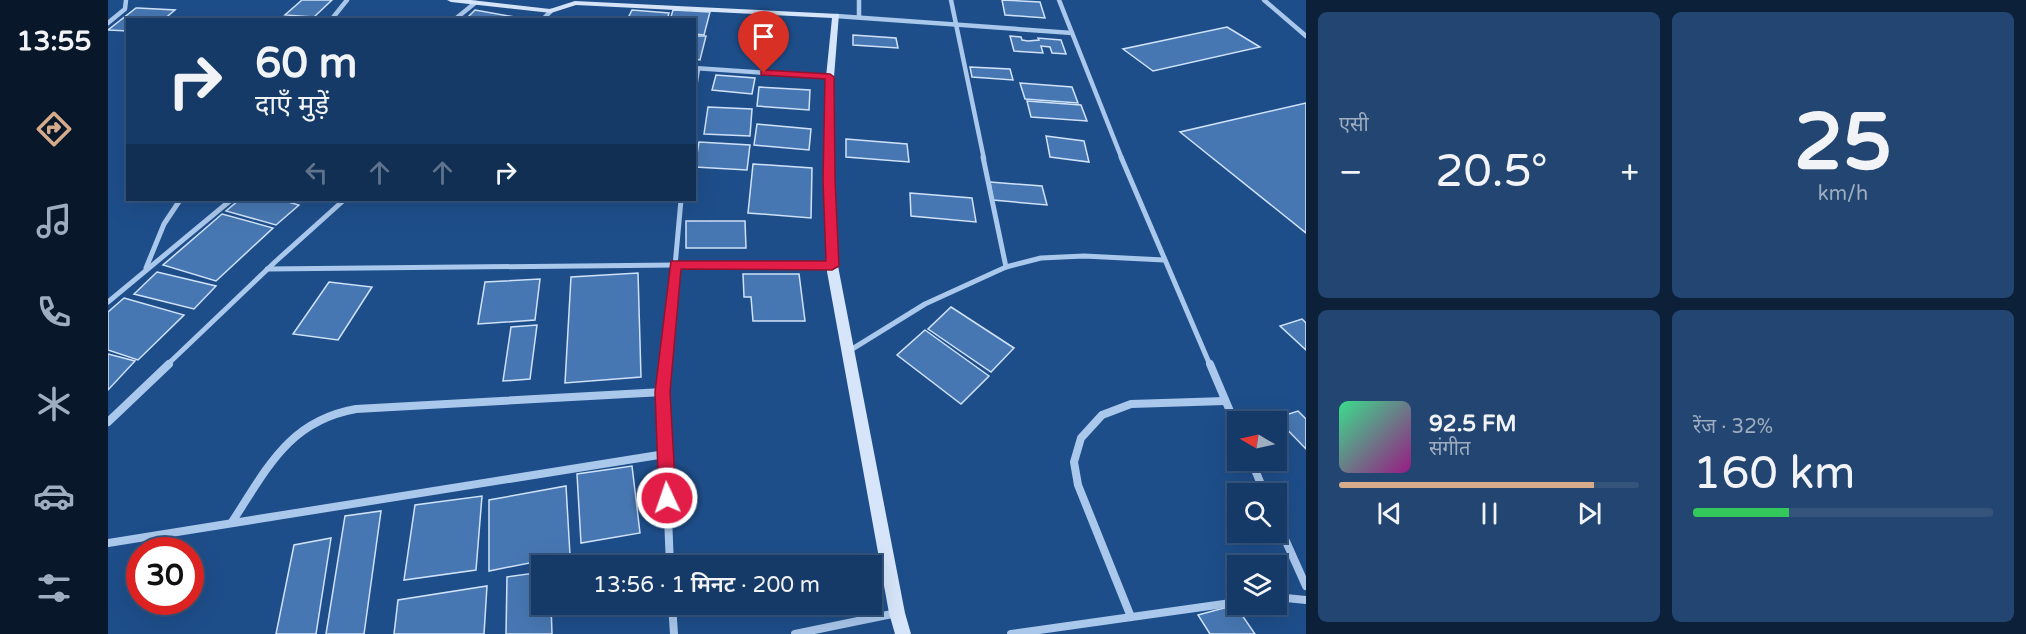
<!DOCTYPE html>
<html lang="hi">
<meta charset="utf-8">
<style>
body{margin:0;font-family:"Varela Round","Noto Sans Devanagari",sans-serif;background:#234571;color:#f1f3f6;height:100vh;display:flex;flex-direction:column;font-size:22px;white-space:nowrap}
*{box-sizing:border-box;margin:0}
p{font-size:20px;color:#9eadc0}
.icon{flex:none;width:33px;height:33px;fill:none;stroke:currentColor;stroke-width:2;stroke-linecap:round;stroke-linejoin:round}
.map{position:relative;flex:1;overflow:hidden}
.sheet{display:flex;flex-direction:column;gap:12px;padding:12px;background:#0c2039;width:720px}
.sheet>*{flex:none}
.guide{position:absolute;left:18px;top:18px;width:570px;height:183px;border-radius:0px;box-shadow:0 6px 24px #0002,0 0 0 2px #35547c;background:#163a68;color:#f1f3f6;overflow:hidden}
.needle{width:39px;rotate:279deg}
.tools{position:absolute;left:1119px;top:411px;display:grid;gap:12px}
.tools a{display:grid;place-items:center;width:60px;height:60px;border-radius:0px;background:#163a68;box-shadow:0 6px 24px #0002,0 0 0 2px #35547c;font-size:30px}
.speed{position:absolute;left:18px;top:537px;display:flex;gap:12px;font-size:30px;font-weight:700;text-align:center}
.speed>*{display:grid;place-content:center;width:78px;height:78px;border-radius:50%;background:#163a68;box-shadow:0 6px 24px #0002,0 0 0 2px #35547c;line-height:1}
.speed .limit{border:9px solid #d22;background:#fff;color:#111}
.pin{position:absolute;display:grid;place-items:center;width:51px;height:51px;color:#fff;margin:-62px -26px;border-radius:50% 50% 50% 0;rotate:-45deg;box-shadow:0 0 6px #0007}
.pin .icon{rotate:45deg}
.me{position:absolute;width:66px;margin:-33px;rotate:357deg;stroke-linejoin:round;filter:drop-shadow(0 0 4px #0008)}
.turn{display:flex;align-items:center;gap:21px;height:126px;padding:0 30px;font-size:27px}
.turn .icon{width:78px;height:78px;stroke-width:2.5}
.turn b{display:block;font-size:42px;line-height:51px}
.lanes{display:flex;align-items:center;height:57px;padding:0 30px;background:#0003;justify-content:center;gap:30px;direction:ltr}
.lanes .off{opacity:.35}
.big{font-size:45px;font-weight:600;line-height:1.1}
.sheet .card{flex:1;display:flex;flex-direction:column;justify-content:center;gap:9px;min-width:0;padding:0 21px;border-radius:9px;background:#234571}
.sheet .dial{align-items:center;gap:0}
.dial b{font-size:78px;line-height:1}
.song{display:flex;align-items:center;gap:18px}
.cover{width:72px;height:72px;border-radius:9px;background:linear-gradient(135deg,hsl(150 70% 55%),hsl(310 70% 35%))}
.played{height:6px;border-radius:3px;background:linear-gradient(90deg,#d6ab8b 85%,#35547c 85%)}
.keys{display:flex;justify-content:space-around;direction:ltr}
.heat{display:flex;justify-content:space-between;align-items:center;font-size:33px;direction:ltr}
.charge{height:9px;border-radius:4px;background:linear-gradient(90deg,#34c759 32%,#35547c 0)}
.sheet .tiles{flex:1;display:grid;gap:12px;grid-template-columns:repeat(2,1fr)}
.trip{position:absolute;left:423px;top:555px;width:351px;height:60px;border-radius:0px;background:#163a68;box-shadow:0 6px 24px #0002,0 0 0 2px #35547c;font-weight:600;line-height:60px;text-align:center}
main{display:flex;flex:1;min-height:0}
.menu{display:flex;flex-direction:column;width:108px;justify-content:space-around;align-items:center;background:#09172a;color:#9eadc0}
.menu .icon{width:42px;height:42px}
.menu .current{color:#d6ab8b}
.menu b{font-size:27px;color:#f1f3f6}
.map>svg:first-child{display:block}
.building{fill:#4777b2;stroke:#cfe2f9;stroke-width:1.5}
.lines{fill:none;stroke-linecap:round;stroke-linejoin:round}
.street-far2{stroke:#aac8ec;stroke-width:4.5}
.street-far1{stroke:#aac8ec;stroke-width:5}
.street{stroke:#aac8ec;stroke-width:8}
.secondary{fill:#d6e5f9;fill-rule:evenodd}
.route{fill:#e11d48;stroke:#92132f;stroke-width:1.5}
</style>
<main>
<nav class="menu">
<b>13:55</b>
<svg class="icon current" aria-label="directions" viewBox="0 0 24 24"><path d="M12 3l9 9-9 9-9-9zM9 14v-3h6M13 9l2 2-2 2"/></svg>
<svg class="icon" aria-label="music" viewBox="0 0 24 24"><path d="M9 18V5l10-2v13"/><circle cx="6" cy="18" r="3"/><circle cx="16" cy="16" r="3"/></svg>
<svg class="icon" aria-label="phone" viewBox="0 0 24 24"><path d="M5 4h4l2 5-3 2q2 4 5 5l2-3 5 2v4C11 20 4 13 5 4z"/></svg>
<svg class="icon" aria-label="climate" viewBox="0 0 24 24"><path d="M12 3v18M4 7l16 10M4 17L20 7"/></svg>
<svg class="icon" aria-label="car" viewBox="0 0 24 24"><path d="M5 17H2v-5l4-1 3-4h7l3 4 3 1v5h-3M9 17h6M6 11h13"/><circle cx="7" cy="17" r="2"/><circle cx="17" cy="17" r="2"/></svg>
<svg class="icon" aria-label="filters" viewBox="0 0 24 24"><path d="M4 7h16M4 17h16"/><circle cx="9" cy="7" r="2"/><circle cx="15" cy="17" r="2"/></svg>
</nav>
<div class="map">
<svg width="1198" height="634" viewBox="0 0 1198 634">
<rect width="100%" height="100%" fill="#1e4e8a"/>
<g class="building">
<polygon points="194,0 224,0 206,17 177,15"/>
<polygon points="894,0 932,2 937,18 897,15"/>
<polygon points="28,8 30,8 67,10 55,20 20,20 20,31 0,30"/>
<polygon points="367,10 412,18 357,20"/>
<polygon points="524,10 561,13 559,20 519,20"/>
<polygon points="565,10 602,12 596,35 586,34 586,20 562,20"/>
<polygon points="1119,27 1152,47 1045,71 1015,49"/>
<polygon points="745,35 788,38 790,48 745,45"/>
<polygon points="586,36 598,36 592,60 586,59"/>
<polygon points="902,36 913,37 914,40 920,41 931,40 930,38 953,40 958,54 944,53 942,47 933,46 935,53 906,51"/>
<polygon points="862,67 902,69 905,80 864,77"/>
<polygon points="608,75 647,78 644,94 604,90"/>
<polygon points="912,83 964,87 970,103 917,99"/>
<polygon points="651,87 702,90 701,110 649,106"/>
<polygon points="919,101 973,105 979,121 923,117"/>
<polygon points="1198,103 1198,233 1072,132"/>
<polygon points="600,107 644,109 642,136 596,134"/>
<polygon points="649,124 703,129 701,150 646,145"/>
<polygon points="938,136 976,141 981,162 942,157"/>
<polygon points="738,139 799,144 801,162 738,157"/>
<polygon points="591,142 642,145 639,170 587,167"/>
<polygon points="645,164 704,168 703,218 640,213"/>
<polygon points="882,182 934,186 939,205 885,200"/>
<polygon points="802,193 864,198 868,222 803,216"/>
<polygon points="131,200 173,200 191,205 168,225 118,211"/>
<polygon points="114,214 165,228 108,281 55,265"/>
<polygon points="578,221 637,221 638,248 578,248"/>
<polygon points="49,272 108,286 86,309 26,294"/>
<polygon points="530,273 533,377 457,383 463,277"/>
<polygon points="635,274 691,274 697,321 645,321 643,297 636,297"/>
<polygon points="432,279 427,320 370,324 377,282"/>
<polygon points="221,282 264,287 230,340 185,334"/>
<polygon points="16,298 76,315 30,360 0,350 0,312"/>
<polygon points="843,307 906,348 883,372 820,329"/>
<polygon points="1194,319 1198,323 1198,350 1172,326"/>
<polygon points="429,325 422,379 395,381 403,327"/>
<polygon points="817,330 881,376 853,404 789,355"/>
<polygon points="0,354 27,361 0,390"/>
<polygon points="1190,411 1198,419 1198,449 1168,418"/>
<polygon points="524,466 532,533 473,543 469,474"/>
<polygon points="458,486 462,555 381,571 381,500"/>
<polygon points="374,496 368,570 296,580 307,505"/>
<polygon points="273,511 256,634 218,634 237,516"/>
<polygon points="223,538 208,634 168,634 186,545"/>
<polygon points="434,572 434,604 443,604 444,634 398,634 399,577"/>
<polygon points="379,586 376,634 286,634 290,600"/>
<polygon points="1127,605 1147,634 1102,634 1090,615"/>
</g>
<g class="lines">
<g class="street-far2">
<polyline points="751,0 751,17"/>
<polyline points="843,0 876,159"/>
<polyline points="951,0 1014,159"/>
<polyline points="1156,0 1198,36"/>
<polyline points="728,16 964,33"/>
<polyline points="223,20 239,0"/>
<polyline points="346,20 367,3"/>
<polyline points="434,20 443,11"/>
<polyline points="0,23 17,9 18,0"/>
<polyline points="586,68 722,77"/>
<polyline points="586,94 590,69"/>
</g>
<g class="street-far1">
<polyline points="875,157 898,267"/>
<polyline points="1013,157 1102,365"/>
<polyline points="38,268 56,224 72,200"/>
<polyline points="159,269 567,265 724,266"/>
<polyline points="0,302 123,200"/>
<polyline points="741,351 817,304 898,267 933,258 976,256 1056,260"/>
<polyline points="59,365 167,262 236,200"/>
<polyline points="558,365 573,200"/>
</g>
<g class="street">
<polyline points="558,364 555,392 562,566"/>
<polyline points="1102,364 1130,430"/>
<polyline points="0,422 61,364"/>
<polyline points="1143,460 1157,494"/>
<polyline points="1168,519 1198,586"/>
<path d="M124,522c35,-53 56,-101 124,-113l307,-17"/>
<polyline points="0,543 557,454"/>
<polyline points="1168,597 1198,600"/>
<polyline points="564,604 566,634"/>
<polyline points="1023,617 970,485 966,462 973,438 994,415 1023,404 1117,401"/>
<polyline points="687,634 789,613"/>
<polyline points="903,634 1130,602"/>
</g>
<polygon class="secondary" points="339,0 363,0 442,9 467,1 731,14 726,77 726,180 730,266 797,613 803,634 787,634 781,613 718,266 716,180 718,77 724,18 468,5 443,13 343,2"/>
</g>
<polygon class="route" points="656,70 722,74 726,77 727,180 731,266 724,270 573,269 562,392 568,498 565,504 559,506 553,504 551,498 547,392 563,261 718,261 715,180 717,79 653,75 653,71"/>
</svg>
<div class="tools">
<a><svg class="needle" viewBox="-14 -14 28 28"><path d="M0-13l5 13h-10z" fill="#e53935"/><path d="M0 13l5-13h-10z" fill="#9eadc0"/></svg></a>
<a><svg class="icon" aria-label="search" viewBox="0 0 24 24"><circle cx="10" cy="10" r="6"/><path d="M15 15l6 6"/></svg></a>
<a><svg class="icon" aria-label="layers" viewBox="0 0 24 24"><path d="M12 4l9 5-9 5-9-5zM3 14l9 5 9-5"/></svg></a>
</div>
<div class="speed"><div class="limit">30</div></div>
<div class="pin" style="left:656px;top:73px;background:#d93025"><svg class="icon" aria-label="arrive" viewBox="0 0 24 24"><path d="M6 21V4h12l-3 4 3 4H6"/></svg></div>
<svg class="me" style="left:559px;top:498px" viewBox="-20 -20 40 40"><circle r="17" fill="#e11d48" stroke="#fff" stroke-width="3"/><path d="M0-11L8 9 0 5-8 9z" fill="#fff"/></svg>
<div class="trip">13:56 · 1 मिनट · 200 m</div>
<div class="guide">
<div class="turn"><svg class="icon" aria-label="right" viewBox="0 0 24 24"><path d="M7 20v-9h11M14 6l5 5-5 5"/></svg><div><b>60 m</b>दाएँ मुड़ें</div></div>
<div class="lanes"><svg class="icon off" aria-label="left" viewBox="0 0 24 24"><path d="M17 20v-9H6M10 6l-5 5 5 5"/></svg><svg class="icon off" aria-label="ahead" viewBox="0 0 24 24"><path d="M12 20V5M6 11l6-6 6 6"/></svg><svg class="icon off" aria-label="ahead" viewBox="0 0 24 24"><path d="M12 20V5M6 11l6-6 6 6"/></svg><svg class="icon" aria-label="right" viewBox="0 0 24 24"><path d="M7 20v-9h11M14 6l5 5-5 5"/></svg></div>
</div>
</div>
<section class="sheet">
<div class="tiles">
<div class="card"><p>एसी</p>
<div class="heat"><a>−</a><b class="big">20.5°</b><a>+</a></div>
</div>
<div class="card dial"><b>25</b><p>km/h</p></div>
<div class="card">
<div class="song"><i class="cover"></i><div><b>92.5 FM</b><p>संगीत</p></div></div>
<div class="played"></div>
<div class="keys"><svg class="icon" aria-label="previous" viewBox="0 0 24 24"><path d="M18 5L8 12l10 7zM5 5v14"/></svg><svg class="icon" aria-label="pause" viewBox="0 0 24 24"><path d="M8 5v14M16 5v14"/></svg><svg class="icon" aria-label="next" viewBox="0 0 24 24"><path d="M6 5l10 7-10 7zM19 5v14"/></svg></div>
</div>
<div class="card"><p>रेंज · 32%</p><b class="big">160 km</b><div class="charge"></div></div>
</div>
</section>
</main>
